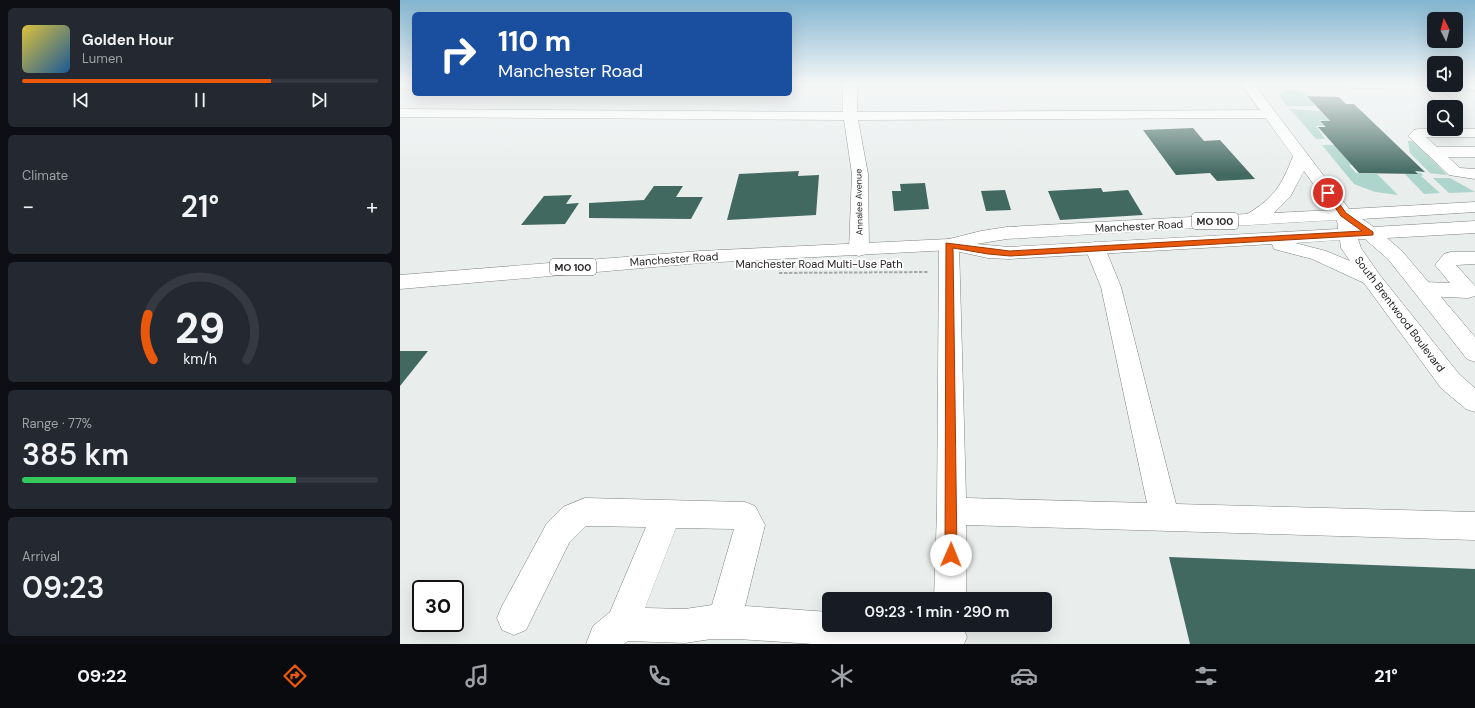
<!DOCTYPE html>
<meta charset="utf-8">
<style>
body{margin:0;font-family:"DM Sans",sans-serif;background:#242831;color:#f1f3f6;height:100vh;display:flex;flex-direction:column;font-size:15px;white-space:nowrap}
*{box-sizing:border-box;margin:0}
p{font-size:13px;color:#9ea1a6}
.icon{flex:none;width:22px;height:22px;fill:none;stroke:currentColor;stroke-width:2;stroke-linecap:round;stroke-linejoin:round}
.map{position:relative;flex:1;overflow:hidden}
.sheet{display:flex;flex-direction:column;gap:8px;padding:8px;background:#0d0f14;width:400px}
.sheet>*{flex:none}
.hud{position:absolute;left:12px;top:12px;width:380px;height:84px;border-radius:6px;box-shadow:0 4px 16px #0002;background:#1a4fa0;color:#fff;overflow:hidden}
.needle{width:26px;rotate:354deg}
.controls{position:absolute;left:1027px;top:12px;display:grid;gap:8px}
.controls a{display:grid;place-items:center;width:36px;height:36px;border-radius:6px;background:#171b24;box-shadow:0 4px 16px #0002;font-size:20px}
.speed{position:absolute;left:12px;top:580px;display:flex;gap:8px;font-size:20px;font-weight:700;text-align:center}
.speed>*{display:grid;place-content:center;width:52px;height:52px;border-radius:50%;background:#171b24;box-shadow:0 4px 16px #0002;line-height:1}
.speed .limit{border:2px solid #111;border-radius:6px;background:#fff;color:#111}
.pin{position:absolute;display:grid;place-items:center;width:34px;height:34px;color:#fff;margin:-17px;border:2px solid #fff;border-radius:50%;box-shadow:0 1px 4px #0007}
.me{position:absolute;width:44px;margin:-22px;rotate:1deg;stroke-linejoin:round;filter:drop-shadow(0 0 3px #0008)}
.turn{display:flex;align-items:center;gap:14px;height:84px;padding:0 20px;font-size:18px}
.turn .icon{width:52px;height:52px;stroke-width:2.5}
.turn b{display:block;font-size:28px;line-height:34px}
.big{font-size:30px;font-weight:600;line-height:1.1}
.sheet .tile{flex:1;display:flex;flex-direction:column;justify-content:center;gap:6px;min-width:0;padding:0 14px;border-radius:6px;background:#242831}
.sheet .dial{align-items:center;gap:0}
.dial svg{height:104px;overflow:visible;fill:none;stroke:#363941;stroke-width:7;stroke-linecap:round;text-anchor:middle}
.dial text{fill:#f1f3f6;stroke:none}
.song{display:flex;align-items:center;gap:12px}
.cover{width:48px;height:48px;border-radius:6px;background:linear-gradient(135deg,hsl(50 70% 55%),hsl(210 70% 35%))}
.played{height:4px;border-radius:2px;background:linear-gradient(90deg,#ea580c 70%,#363941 70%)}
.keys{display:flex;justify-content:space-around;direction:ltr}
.heat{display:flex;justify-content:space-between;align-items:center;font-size:22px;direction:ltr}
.charge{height:6px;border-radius:3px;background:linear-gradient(90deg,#34c759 77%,#363941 0)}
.trip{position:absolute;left:422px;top:592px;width:230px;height:40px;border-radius:6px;background:#171b24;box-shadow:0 4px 16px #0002;font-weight:600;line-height:40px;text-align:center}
.tab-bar{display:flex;height:64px;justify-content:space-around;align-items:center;background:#090b0e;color:#9ea1a6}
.tab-bar .icon{width:28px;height:28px}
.tab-bar .selected{color:#ea580c}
.tab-bar b{font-size:18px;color:#f1f3f6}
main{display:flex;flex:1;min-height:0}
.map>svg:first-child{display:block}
.green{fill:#aed5cb}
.building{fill:#426960}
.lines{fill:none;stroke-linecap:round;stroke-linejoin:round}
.minor-casing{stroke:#7f8382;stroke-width:1}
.major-casing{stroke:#7f8382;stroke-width:1}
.path{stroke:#a5a9a8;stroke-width:2;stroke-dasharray:3.5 1.5;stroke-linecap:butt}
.minor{fill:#fff;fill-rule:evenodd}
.major{fill:#fff;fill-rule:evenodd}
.route{fill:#ea580c;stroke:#983908}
.labels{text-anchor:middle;stroke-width:4;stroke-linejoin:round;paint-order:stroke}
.far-street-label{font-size:9px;fill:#252726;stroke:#fff}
.shield{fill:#fff;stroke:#666867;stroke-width:1}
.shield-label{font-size:10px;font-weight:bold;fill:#252726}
.street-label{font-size:11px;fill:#252726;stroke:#fff}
</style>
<main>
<section class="sheet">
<div class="tile">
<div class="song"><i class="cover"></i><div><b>Golden Hour</b><p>Lumen</p></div></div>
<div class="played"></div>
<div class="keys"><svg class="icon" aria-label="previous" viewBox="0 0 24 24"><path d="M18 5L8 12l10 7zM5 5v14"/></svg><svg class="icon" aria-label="pause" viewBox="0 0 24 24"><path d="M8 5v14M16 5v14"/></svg><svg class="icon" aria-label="next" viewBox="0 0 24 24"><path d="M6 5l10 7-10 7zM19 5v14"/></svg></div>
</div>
<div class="tile"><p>Climate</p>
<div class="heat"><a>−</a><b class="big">21°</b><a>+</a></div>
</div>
<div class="tile dial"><svg viewBox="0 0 100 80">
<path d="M14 69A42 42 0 1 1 86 69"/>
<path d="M14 69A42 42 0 0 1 10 34" stroke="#ea580c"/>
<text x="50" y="56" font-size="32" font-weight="700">29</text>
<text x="50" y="72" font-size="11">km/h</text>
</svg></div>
<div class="tile"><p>Range · 77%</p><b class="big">385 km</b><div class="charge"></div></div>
<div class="tile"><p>Arrival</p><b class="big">09:23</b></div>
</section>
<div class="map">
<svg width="1075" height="644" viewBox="0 0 1075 644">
<rect width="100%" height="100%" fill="#e9eeed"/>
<g class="green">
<polygon points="885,89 900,89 916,106 887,106 879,95"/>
<polygon points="890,109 920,111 929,121 919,120 924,126 916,126 925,139 916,139"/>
<polygon points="1008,141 1014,141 1047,175 1028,173 1030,173 1010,153"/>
<polygon points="922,145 939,145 957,165 949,165 956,173 977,174 998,195 975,192 954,184"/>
<polygon points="1016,173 1021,173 1023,175 1021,176 1040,193 1024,194 1005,174 1017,174"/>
<polygon points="1033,178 1050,178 1075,192 1049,193"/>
</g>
<g class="building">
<polygon points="907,96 939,97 946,104 954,104 1025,172 1015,171 1018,174 959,173 918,127 926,127 920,121 930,121"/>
<polygon points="793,128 804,141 820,140 855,179 817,181 810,173 776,175 743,130"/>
<polygon points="399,171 398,176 419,175 416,215 327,220 339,174"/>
<polygon points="525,183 529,209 494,211 492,191 501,191 500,184"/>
<polygon points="254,186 283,186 276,197 303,197 291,219 189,218 189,203 244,200"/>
<polygon points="701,188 703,192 728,190 743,215 660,220 648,191"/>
<polygon points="605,190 611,210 586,211 581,191"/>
<polygon points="172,195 166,204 179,203 165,224 121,225 144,196"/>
<polygon points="0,351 28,351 0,386"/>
<polygon points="769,557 1075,569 1075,644 790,644"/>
</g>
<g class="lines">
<g class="minor-casing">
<g id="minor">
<polygon points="443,84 457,84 457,112 868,110 873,111 875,114 873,117 868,118 458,120 468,174 469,250 466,254 459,256 452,254 449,250 452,174 444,120 0,117 0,109 443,112"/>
<polygon points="942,84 1056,85 1056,84 1075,84 1075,90 1038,89 1058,104 1060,107 1056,110 1056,107 1044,107 1021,89 949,88 944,87"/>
<polygon points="1019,129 1075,129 1075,137 1026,137 1037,147 1075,147 1075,157 1048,157 1060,168 1075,169 1075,179 1049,175 1008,136 1014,130"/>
<polygon points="549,239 556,241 559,245 566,498 747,503 701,287 685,248 688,244 695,242 702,244 705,248 721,287 776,504 1075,512 1075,540 566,525 566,599 534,599 537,511 539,245 542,241"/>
<polygon points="1051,252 1075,252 1075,264 1056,265 1075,286 1075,296 1068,298 1023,296 1016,294 1013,289 1016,284 1023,282 1050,283 1035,265 1044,254"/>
<path d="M185,498l160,4 10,4 10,19 -20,81 84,6v13h133l5,12 -3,7h-151l-75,-5h-27l-26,4 -57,-2 -4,3h-38l7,-18 17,-14 36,-85 -60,-1 -17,17 -43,87 -12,5 -12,-5 -5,-12 5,-12 45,-83 16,-16zM276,528l58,1 -22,76 -27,4 -40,-1z"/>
</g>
</g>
<g class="major-casing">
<path id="major" d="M841,84h13l95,125 126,-7v10l-113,7 12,8 101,-6v12l-88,5 15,13 73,86v25l-8,-3 -79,-100 -23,-20h-7l3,9 18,26 80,100 16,14v24l-9,-3 -25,-21 -77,-105 -52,-24 -38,-10 -2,-5 -263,15 -21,-1 -37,-8 -251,13 -300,26v-14l300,-24 249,-12 32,-8 26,-4 240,-13c27,-16 35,-29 46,-58zM904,171l28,39 -58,3 16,-16zM937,220l1,9 -329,18 -33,-3 31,-5zM940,240l1,8 9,13 -24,-10 -31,-8z"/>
</g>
<polyline class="path" points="379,273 528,272"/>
<use href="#minor" class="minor"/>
<use href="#major" class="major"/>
</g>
<linearGradient id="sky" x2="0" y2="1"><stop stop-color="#83b5d0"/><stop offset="0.48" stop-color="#f5f7f7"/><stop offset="1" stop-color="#f5f7f7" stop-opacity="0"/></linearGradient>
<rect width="1075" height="174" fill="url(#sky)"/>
<polygon class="route" points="928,191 931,192 946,213 973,232 973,235 610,256 588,254 553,248 557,555 555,559 551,561 547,559 545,555 546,243 610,251 962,231 941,216 925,193"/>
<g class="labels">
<g class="far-street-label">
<text transform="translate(459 202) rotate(-91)" y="3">Annalee Avenue</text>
</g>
<g class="shield">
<rect x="792" y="213" width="46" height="16" rx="3"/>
<rect x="150" y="259" width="46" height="16" rx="3"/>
</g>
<g class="shield-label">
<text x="815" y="225">MO 100</text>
<text x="173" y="271">MO 100</text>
</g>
<g class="street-label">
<text transform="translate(739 226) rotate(-3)" y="4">Manchester Road</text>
<text transform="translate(274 259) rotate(-4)" y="4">Manchester Road</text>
<text x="419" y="268">Manchester Road Multi-Use Path</text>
<text transform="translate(1000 314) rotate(53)" y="4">South Brentwood Boulevard</text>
</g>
</g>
</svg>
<div class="controls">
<a><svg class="needle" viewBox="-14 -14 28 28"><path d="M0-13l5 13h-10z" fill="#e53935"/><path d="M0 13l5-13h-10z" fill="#9ea1a6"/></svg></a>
<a><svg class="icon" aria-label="sound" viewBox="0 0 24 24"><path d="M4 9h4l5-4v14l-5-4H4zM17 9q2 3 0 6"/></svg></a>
<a><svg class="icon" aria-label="search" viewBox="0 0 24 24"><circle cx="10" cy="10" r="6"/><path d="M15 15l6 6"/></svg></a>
</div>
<div class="speed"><div class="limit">30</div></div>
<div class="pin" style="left:928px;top:193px;background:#d93025"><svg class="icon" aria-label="arrive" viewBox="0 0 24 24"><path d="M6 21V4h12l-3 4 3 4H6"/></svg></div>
<svg class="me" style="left:551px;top:555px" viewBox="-20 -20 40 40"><circle r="19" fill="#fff"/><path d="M0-13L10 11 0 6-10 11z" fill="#ea580c"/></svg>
<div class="trip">09:23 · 1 min · 290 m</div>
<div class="hud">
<div class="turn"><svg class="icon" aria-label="right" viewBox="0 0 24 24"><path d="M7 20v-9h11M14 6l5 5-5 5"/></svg><div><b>110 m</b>Manchester Road</div></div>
</div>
</div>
</main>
<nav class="tab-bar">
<b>09:22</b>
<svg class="icon selected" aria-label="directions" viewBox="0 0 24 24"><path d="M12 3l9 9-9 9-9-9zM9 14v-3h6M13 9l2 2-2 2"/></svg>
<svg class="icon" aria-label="music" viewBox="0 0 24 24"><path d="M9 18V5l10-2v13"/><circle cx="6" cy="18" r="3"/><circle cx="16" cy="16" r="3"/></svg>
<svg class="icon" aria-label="phone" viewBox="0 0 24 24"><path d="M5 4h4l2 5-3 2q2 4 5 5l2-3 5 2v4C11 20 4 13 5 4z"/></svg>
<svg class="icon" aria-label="climate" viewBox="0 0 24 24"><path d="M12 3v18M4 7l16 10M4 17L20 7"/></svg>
<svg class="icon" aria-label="car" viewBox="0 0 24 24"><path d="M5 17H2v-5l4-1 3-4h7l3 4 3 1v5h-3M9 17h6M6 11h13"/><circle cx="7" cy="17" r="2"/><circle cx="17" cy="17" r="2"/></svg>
<svg class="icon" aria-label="filters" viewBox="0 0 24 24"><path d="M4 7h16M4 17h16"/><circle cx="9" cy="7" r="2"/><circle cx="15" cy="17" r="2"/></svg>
<b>21°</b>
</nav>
